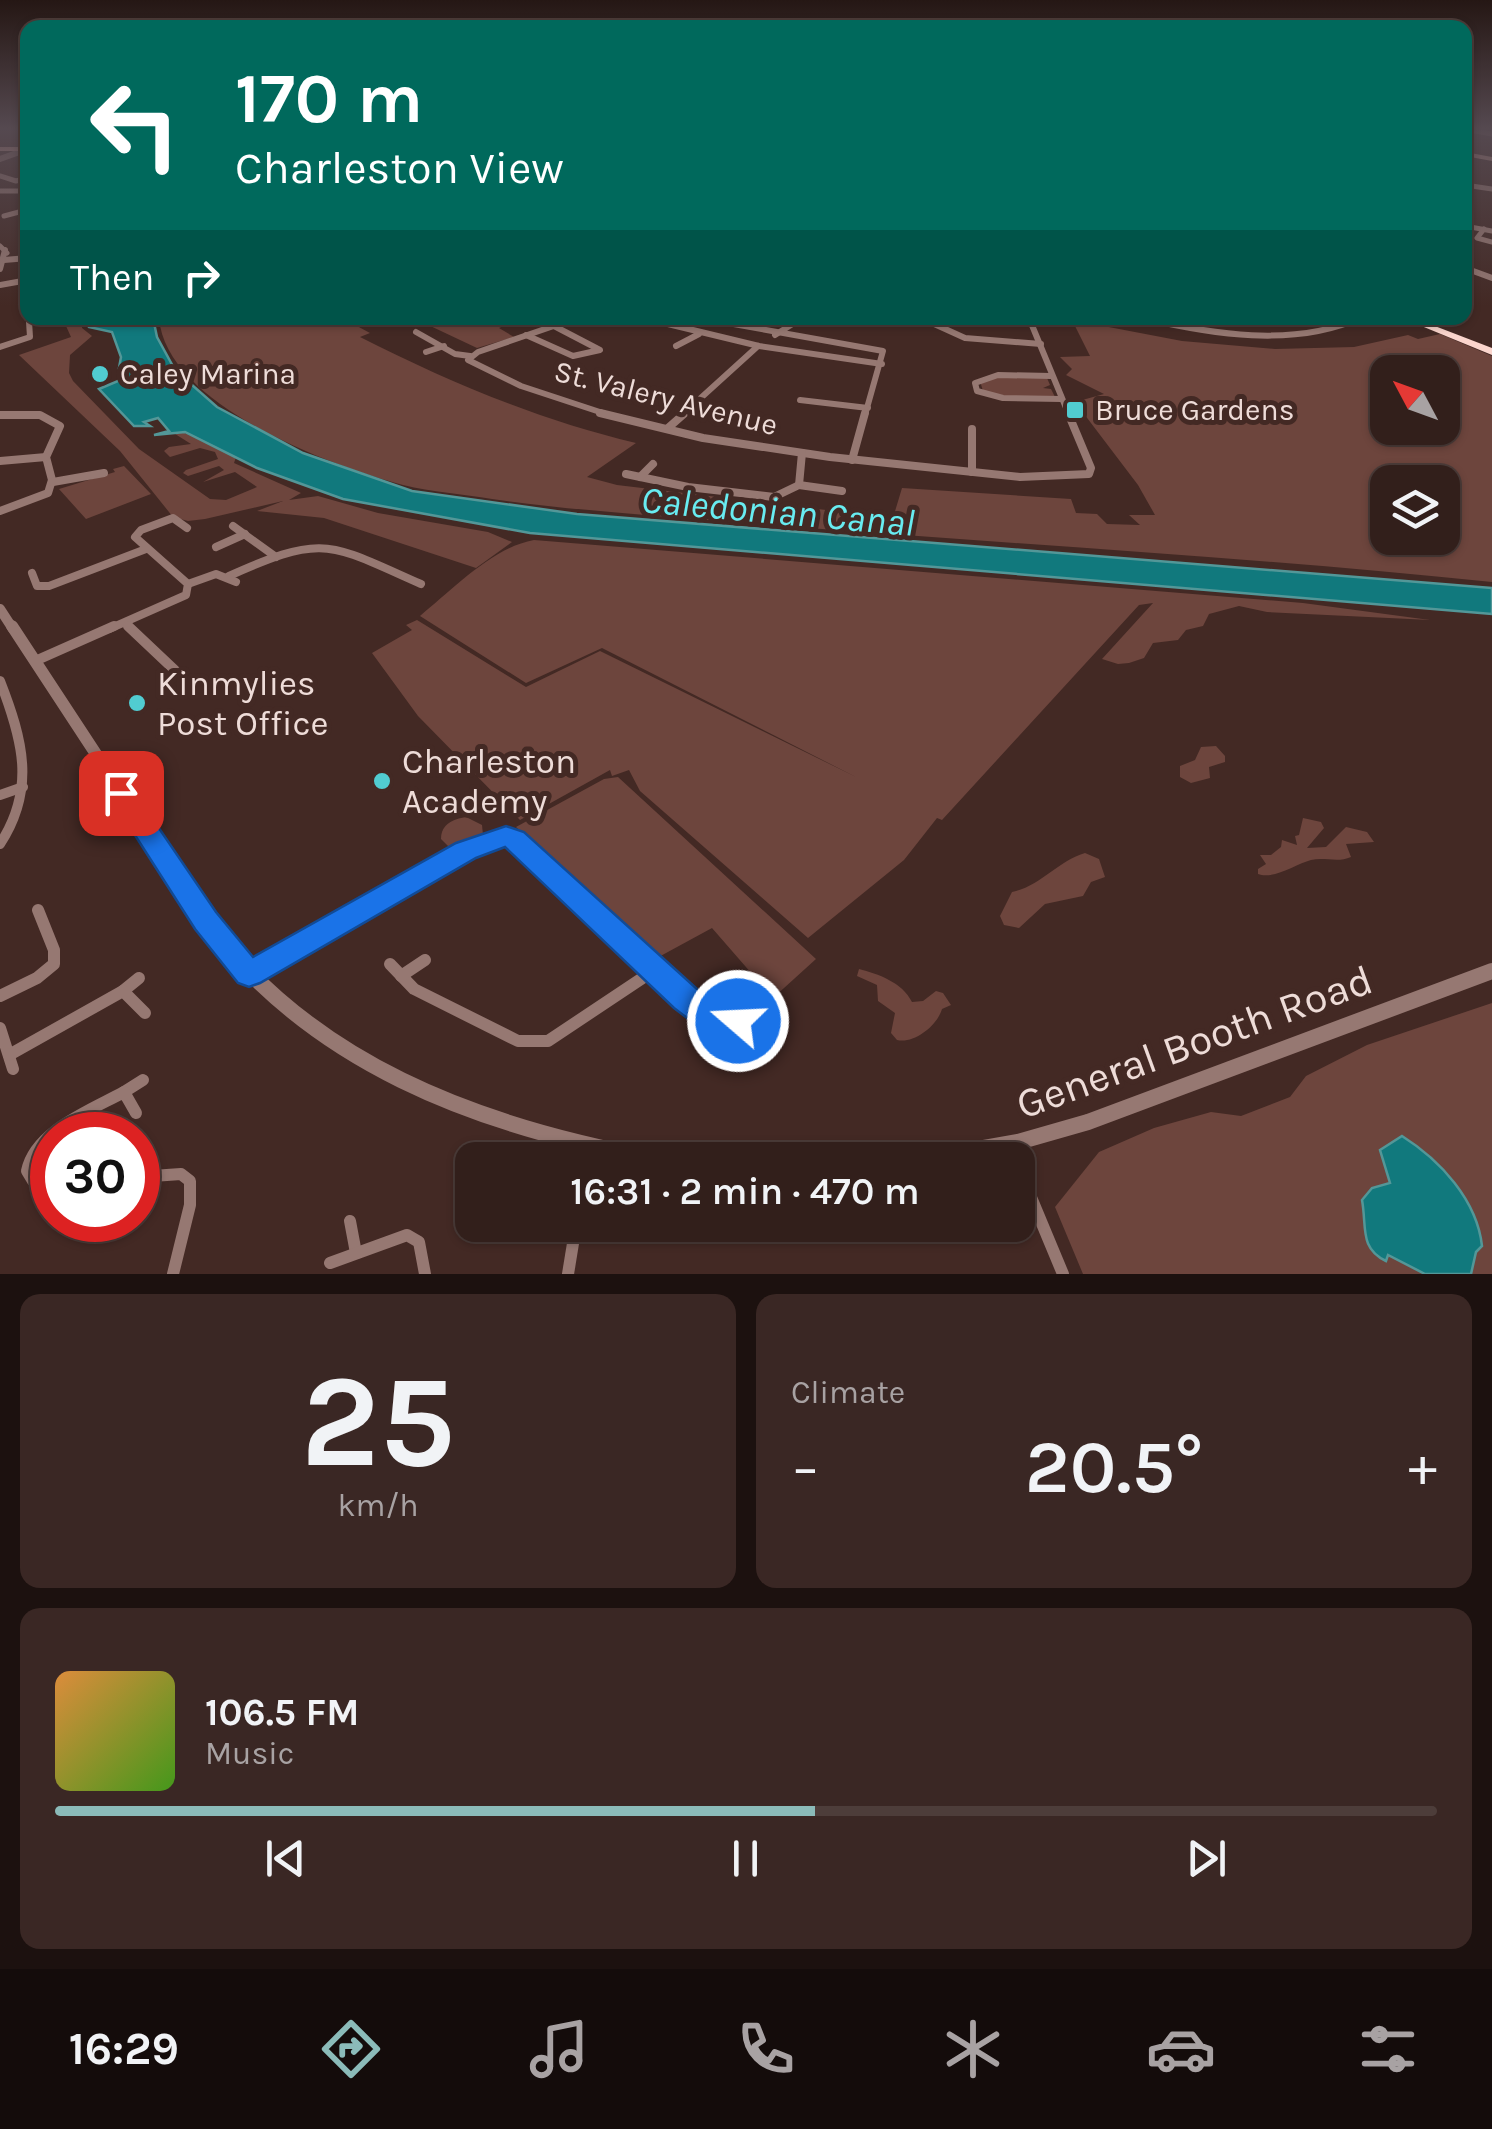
<!DOCTYPE html>
<meta charset="utf-8">
<style>
body{margin:0;font-family:Karla,sans-serif;background:#3a2724;color:#f1f3f6;height:100vh;display:flex;flex-direction:column;font-size:38px;white-space:nowrap}
*{box-sizing:border-box;margin:0}
p{font-size:32px;color:#a8a2a3}
.icon{flex:none;width:55px;height:55px;fill:none;stroke:currentColor;stroke-width:2;stroke-linecap:round;stroke-linejoin:round}
.map{position:relative;height:1274px;overflow:hidden}
.panel{display:flex;flex-direction:column;gap:20px;padding:20px;background:#1c110f;flex:1}
.panel>*{flex:none}
.guide{position:absolute;left:20px;top:20px;width:1452px;height:305px;border-radius:20px;box-shadow:0 2px 8px #0004,0 0 0 2px #4d3d3a;background:#00695c;color:#fff;overflow:hidden}
.needle{width:65px;rotate:311deg}
.buttons{position:absolute;left:1370px;top:355px;display:grid;gap:20px}
.buttons a{display:grid;place-items:center;width:90px;height:90px;border-radius:20px;background:#321f1b;box-shadow:0 2px 8px #0004,0 0 0 2px #4d3d3a;font-size:50px}
.speed{position:absolute;left:30px;top:1112px;display:flex;gap:20px;font-size:50px;font-weight:700;text-align:center}
.speed>*{display:grid;place-content:center;width:130px;height:130px;border-radius:50%;background:#321f1b;box-shadow:0 2px 8px #0004,0 0 0 2px #4d3d3a;line-height:1}
.speed .limit{border:15px solid #d22;background:#fff;color:#111}
.pin{position:absolute;display:grid;place-items:center;width:85px;height:85px;color:#fff;margin:-42px;border-radius:20px;box-shadow:0 5px 15px #0006}
.me{position:absolute;width:110px;margin:-55px;rotate:289deg;stroke-linejoin:round;filter:drop-shadow(0 0 8px #0008)}
.turn{display:flex;align-items:center;gap:35px;height:210px;padding:0 50px;font-size:45px}
.turn .icon{width:130px;height:130px;stroke-width:2.5}
.turn b{display:block;font-size:70px;line-height:85px}
.then{display:flex;align-items:center;height:95px;padding:0 50px;background:#0003;gap:20px;font-size:38px}
.big{font-size:75px;font-weight:600;line-height:1.1}
.panel .tile{flex:1;display:flex;flex-direction:column;justify-content:center;gap:15px;min-width:0;padding:0 35px;border-radius:20px;background:#3a2724}
.panel .dial{align-items:center;gap:0}
.dial b{font-size:130px;line-height:1}
.song{display:flex;align-items:center;gap:30px}
.cover{width:120px;height:120px;border-radius:15px;background:linear-gradient(135deg,hsl(30 70% 55%),hsl(100 70% 35%))}
.played{height:10px;border-radius:5px;background:linear-gradient(90deg,#8bbbb9 55%,#4d3d3a 55%)}
.keys{display:flex;justify-content:space-around;direction:ltr}
.heat{display:flex;justify-content:space-between;align-items:center;font-size:55px;direction:ltr}
.panel .tiles{flex:1;display:grid;gap:20px;grid-template-columns:1fr 1fr}
.tile:last-child{grid-column:span 2}
.trip{position:absolute;left:455px;top:1142px;width:580px;height:100px;border-radius:20px;background:#321f1b;box-shadow:0 2px 8px #0004,0 0 0 2px #4d3d3a;font-weight:600;line-height:100px;text-align:center}
.dock{display:flex;height:160px;justify-content:space-around;align-items:center;background:#140c0b;color:#a8a2a3}
.dock .icon{width:70px;height:70px}
.dock .active{color:#8bbbb9}
.dock b{font-size:45px;color:#f1f3f6}
.map>svg:first-child{display:block}
.green{fill:#6d453d;fill-rule:evenodd}
.water{fill:#11797d;stroke:#539798;stroke-width:2.5}
.lines{fill:none;stroke-linecap:round;stroke-linejoin:round}
.minor-far4{stroke:#967872;stroke-width:5}
.minor-far3{stroke:#967872;stroke-width:6}
.minor-far2{stroke:#967872;stroke-width:8}
.minor-far1{stroke:#967872;stroke-width:10}
.minor{stroke:#967872;stroke-width:12}
.tertiary-far3{stroke:#967872;stroke-width:6}
.tertiary-far2{stroke:#967872;stroke-width:10}
.tertiary-far1{stroke:#967872;stroke-width:12}
.tertiary{stroke:#967872;stroke-width:16}
.secondary{fill:#cfa096;fill-rule:evenodd}
.primary{fill:#fcbfb2;fill-rule:evenodd}
.trunk{fill:#fbd5cd;fill-rule:evenodd}
.route{fill:#1a73e8;stroke:#114b97;stroke-width:2.5}
.poi-dot{fill:#51ccd1;stroke:#432924;stroke-width:4}
.labels{text-anchor:middle;stroke-width:10;stroke-linejoin:round;paint-order:stroke}
.far-poi-label{font-size:30px;fill:#eedcd8;stroke:#432924;text-anchor:start}
.far-street-label{font-size:30px;fill:#eedcd8;stroke:#432924}
.poi-label{font-size:35px;fill:#eedcd8;stroke:#432924;text-anchor:start}
.water-label{font-size:38px;font-style:italic;fill:#68ecf1;stroke:#432924}
.near-street-label{font-size:42px;fill:#eedcd8;stroke:#432924}
</style>
<div class="map">
<svg width="1492" height="1274" viewBox="0 0 1492 1274">
<rect width="100%" height="100%" fill="#432924"/>
<g class="green">
<path d="M70,318h12v10l10,8 -22,19 -1,18 4,8 66,68 71,50 16,1 31,-13 -22,-15 -32,10 21,-12 -5,-4 -31,10 -5,-3 3,-3 32,-11 -3,-7 -15,-4 -30,9 -6,-6 5,-4 22,-3 -19,-12c24,-1 43,14 64,25l-2,6 67,30 -12,7 29,-4 60,17 110,19 24,10 -36,26 -152,-50 -67,-7 26,-10 -78,18 -17,2 -15,-4 -53,-66 -101,-96 52,-18 -5,-11z"/>
<path d="M159,318l185,1 26,14 -10,4c89,45 179,83 276,106l-49,34 30,8 276,33 9,-30 169,11 5,14 21,1 10,10 33,1 -11,-10h26l-17,-30 -63,-83 29,-8 -38,-19 6,-6 -12,-12 30,-1 -18,-36 110,21 93,8 79,-2 54,-12 10,4 22,-5 52,22v226c-240,-25 -481,-38 -722,-57 -93,-8 -185,-13 -278,-26 -29,-5 -60,-7 -89,-14 -72,-19 -237,-80 -244,-167zM1388,372h54v56h-54zM1388,482h54v56h-54z"/>
<path d="M439,318c23,7 52,-8 76,3l-16,7 15,9 -37,11 -53,-25z"/>
<polygon points="992,378 1047,378 1050,385 1043,388 1051,389 1055,397 1008,397 983,391 980,381"/>
<polygon points="124,466 151,494 86,519 59,489 115,472 113,469"/>
<path d="M534,540l769,63 127,17 -163,-8 -28,-6 -30,8 -6,12 -17,4 -8,10 -25,3 -9,15 -15,5 -11,1 -16,-5 51,-56 -14,2 -197,215 -5,-2 -33,42 -96,78 -168,-147 -11,-21 -17,6 -2,-6 -90,50 -102,-104 -46,-63 40,-23 -6,-5 11,-5 109,67 74,-36 256,126 -254,-129 -76,35 -106,-67c32,-26 73,-69 114,-76z"/>
<polygon points="1216,746 1225,756 1225,762 1209,767 1210,778 1191,783 1180,777 1180,766 1195,760 1201,747"/>
<polygon points="618,777 816,959 773,998 712,928 655,959 516,827 604,779"/>
<path d="M466,817l16,8 1,10 -16,12 -19,-1 -7,-7c0,-15 12,-20 25,-22z"/>
<path d="M1303,818l18,4 3,6 -17,20 19,-1 20,-20 21,5 7,10 -28,2 5,13c-13,6 -26,0 -40,3 -15,4 -38,20 -53,14v-5l8,-5 -6,-9h11l10,-8 1,-7 15,5 -2,-9 4,-1z"/>
<path d="M1085,853l14,6 6,18 -14,5 -8,14 -38,8 -26,24 -15,-3 -4,-9 12,-24c29,-6 44,-30 73,-39z"/>
<path d="M859,969c19,5 43,13 53,33l11,-1 13,-10 7,2 8,12 -9,4c-5,17 -28,35 -45,31l-6,-7 4,-20 -17,-12 -1,-16 -20,-9z"/>
<polygon points="1492,1003 1492,1274 1083,1274 1055,1207 1099,1152 1154,1128 1211,1112 1241,1116 1290,1097 1306,1076 1367,1045"/>
</g>
<g class="water">
<polygon points="89,318 153,318 157,337 175,370 217,407 303,453 412,491 577,514 1492,588 1492,614 530,533 343,499 257,468 185,432 154,435 169,431 158,418 144,422 150,426 134,426 99,389 123,379 123,368 119,368 121,357 112,332 89,327"/>
<path d="M1402,1136c38,24 75,64 80,110l-6,6 -5,22h-46l-37,-19 -2,6c-27,-13 -19,-34 -24,-61l10,-12 18,-5 -10,-33z"/>
</g>
<g class="lines">
<g class="minor-far4">
<polyline points="1465,129 1492,134"/>
<polyline points="0,176 16,181 27,178"/>
<polyline points="1465,185 1492,189"/>
<polyline points="0,191 28,191"/>
<polyline points="4,216 19,212"/>
<polyline points="1465,226 1492,231"/>
<polyline points="1484,229 1477,238 1492,242"/>
<polyline points="0,246 7,253"/>
</g>
<g class="minor-far3">
<polyline points="4,260 28,258"/>
<polyline points="1465,268 1492,278"/>
<polyline points="0,269 5,250"/>
<polyline points="0,285 28,280"/>
<polyline points="577,318 478,352 468,360 521,386 609,415"/>
<polyline points="643,318 759,346 882,364"/>
<polyline points="700,318 883,351 865,415"/>
<polyline points="921,318 965,338 1041,344"/>
<polyline points="1029,318 1069,415"/>
<path d="M1142,318c69,16 151,30 218,0"/>
<polyline points="416,332 455,354 470,356"/>
<polyline points="526,335 573,356 600,350 554,326"/>
<polyline points="775,335 802,318"/>
<polyline points="676,346 699,334"/>
<polyline points="0,347 30,337 28,306"/>
<polyline points="426,352 444,346"/>
<polyline points="1051,376 998,375 975,383 977,391 1003,398 1061,399"/>
<polyline points="800,400 868,408"/>
<polyline points="0,415 40,415"/>
<polyline points="682,415 758,346"/>
</g>
<g class="minor-far2">
<polyline points="600,413 703,438 830,457 1020,477 1089,474 1091,468 1068,413"/>
<polyline points="0,415 40,415 60,426 46,457 52,480 48,493 0,511"/>
<polyline points="668,428 685,413"/>
<polyline points="972,429 972,472"/>
<polyline points="852,460 865,413"/>
<polyline points="0,461 46,457"/>
<polyline points="626,474 688,487 774,497 799,485 842,491"/>
<polyline points="640,477 653,464"/>
<polyline points="53,482 104,473"/>
<polyline points="799,485 802,453"/>
<polyline points="233,526 276,557"/>
<polyline points="216,547 245,534"/>
<polyline points="32,573 37,586 49,586 146,549"/>
<path d="M229,576c96,-43 99,-33 192,8"/>
<polyline points="188,584 216,574 236,582"/>
<polyline points="125,623 131,629"/>
<polyline points="109,629 186,595 188,584 135,537 141,530 173,518 187,528"/>
</g>
<g class="minor-far1">
<polyline points="128,626 182,677"/>
<polyline points="35,661 114,626"/>
<path d="M0,681c23,59 36,108 0,163"/>
<polyline points="0,795 23,787"/>
<polyline points="364,908 485,841 506,836 515,839 588,908"/>
</g>
<g class="minor">
<polyline points="585,906 653,971 719,1024"/>
<polyline points="390,964 414,989 518,1041 548,1041 653,971"/>
<polyline points="251,972 369,906"/>
<polyline points="401,976 425,960"/>
<polyline points="123,991 139,978"/>
<polyline points="0,996 37,978 54,964 54,950 38,910"/>
<circle cx="731" cy="1034" r="15"/>
<polyline points="0,1028 13,1069"/>
<polyline points="9,1055 123,991 145,1013"/>
<polyline points="124,1092 143,1080"/>
<polyline points="1018,1166 1063,1274"/>
<polyline points="138,1177 181,1174 190,1181 190,1205 173,1274"/>
<path d="M52,1185l-19,-4 -6,-10c8,-40 64,-61 97,-79l12,21"/>
<polyline points="350,1221 356,1253"/>
<polyline points="330,1263 407,1235 419,1242 425,1274"/>
<polyline points="568,1274 576,1225"/>
</g>
<polyline class="tertiary-far3" points="0,159 28,149"/>
<polyline class="tertiary-far2" points="0,609 13,629"/>
<polyline class="tertiary-far1" points="12,626 197,908"/>
<g class="tertiary">
<path d="M195,906c108,158 287,222 468,254"/>
<polyline points="916,1160 1018,1142 1088,1122 1492,971"/>
</g>
<polygon class="secondary" points="1465,152 1492,157 1492,161 1465,156"/>
<rect class="primary" x="0" y="147" width="28" height="4"/>
<polygon class="trunk" points="1402,318 1414,318 1492,348 1492,355"/>
</g>
<linearGradient id="sky" x2="0" y2="1"><stop stop-color="#251714"/><stop offset="0.42" stop-color="#554950"/><stop offset="1" stop-color="#554950" stop-opacity="0"/></linearGradient>
<rect width="1492" height="306" fill="url(#sky)"/>
<polygon class="route" points="121,784 131,787 216,912 253,957 456,843 506,826 524,832 697,989 724,1010 738,1007 750,1011 754,1021 750,1031 719,1038 708,1034 674,1008 505,847 476,858 260,983 249,987 238,983 195,929 108,793 112,787"/>
<g class="poi-dot">
<circle cx="100" cy="374" r="10"/>
<rect x="1065" y="400" width="20" height="20" rx="5"/>
<circle cx="137" cy="703" r="10"/>
<circle cx="382" cy="781" r="10"/>
</g>
<g class="labels">
<g class="far-poi-label">
<text x="120" y="384">Caley Marina</text>
<text x="1095" y="420">Bruce Gardens</text>
</g>
<g class="far-street-label">
<text transform="translate(666 398) rotate(14)" y="10">St. Valery Avenue</text>
</g>
<g class="poi-label">
<text x="157" y="695">Kinmylies<tspan x="157" dy="40">Post Office</tspan></text>
<text x="402" y="773">Charleston<tspan x="402" dy="40">Academy</tspan></text>
</g>
<g class="water-label">
<text transform="translate(778 511) rotate(5)" y="13">Caledonian Canal</text>
</g>
<g class="near-street-label">
<text transform="translate(1194 1041) rotate(-20)" y="15">General Booth Road</text>
</g>
</g>
</svg>
<div class="buttons">
<a><svg class="needle" viewBox="-14 -14 28 28"><path d="M0-13l5 13h-10z" fill="#e53935"/><path d="M0 13l5-13h-10z" fill="#a8a2a3"/></svg></a>
<a><svg class="icon" aria-label="layers" viewBox="0 0 24 24"><path d="M12 4l9 5-9 5-9-5zM3 14l9 5 9-5"/></svg></a>
</div>
<div class="speed"><div class="limit">30</div></div>
<div class="pin" style="left:121px;top:793px;background:#d93025"><svg class="icon" aria-label="arrive" viewBox="0 0 24 24"><path d="M6 21V4h12l-3 4 3 4H6"/></svg></div>
<svg class="me" style="left:738px;top:1021px" viewBox="-20 -20 40 40"><circle r="17" fill="#1a73e8" stroke="#fff" stroke-width="3"/><path d="M0-11L8 9 0 5-8 9z" fill="#fff"/></svg>
<div class="trip">16:31 · 2 min · 470 m</div>
<div class="guide">
<div class="turn"><svg class="icon" aria-label="left" viewBox="0 0 24 24"><path d="M17 20v-9H6M10 6l-5 5 5 5"/></svg><div><b>170 m</b>Charleston View</div></div>
<div class="then">Then<svg class="icon" aria-label="right" viewBox="0 0 24 24"><path d="M7 20v-9h11M14 6l5 5-5 5"/></svg></div>
</div>
</div>
<section class="panel">
<div class="tiles">
<div class="tile dial"><b>25</b><p>km/h</p></div>
<div class="tile"><p>Climate</p>
<div class="heat"><a>−</a><b class="big">20.5°</b><a>+</a></div>
</div>
<div class="tile">
<div class="song"><i class="cover"></i><div><b>106.5 FM</b><p>Music</p></div></div>
<div class="played"></div>
<div class="keys"><svg class="icon" aria-label="previous" viewBox="0 0 24 24"><path d="M18 5L8 12l10 7zM5 5v14"/></svg><svg class="icon" aria-label="pause" viewBox="0 0 24 24"><path d="M8 5v14M16 5v14"/></svg><svg class="icon" aria-label="next" viewBox="0 0 24 24"><path d="M6 5l10 7-10 7zM19 5v14"/></svg></div>
</div>
</div>
</section>
<nav class="dock">
<b>16:29</b>
<svg class="icon active" aria-label="directions" viewBox="0 0 24 24"><path d="M12 3l9 9-9 9-9-9zM9 14v-3h6M13 9l2 2-2 2"/></svg>
<svg class="icon" aria-label="music" viewBox="0 0 24 24"><path d="M9 18V5l10-2v13"/><circle cx="6" cy="18" r="3"/><circle cx="16" cy="16" r="3"/></svg>
<svg class="icon" aria-label="phone" viewBox="0 0 24 24"><path d="M5 4h4l2 5-3 2q2 4 5 5l2-3 5 2v4C11 20 4 13 5 4z"/></svg>
<svg class="icon" aria-label="climate" viewBox="0 0 24 24"><path d="M12 3v18M4 7l16 10M4 17L20 7"/></svg>
<svg class="icon" aria-label="car" viewBox="0 0 24 24"><path d="M5 17H2v-5l4-1 3-4h7l3 4 3 1v5h-3M9 17h6M6 11h13"/><circle cx="7" cy="17" r="2"/><circle cx="17" cy="17" r="2"/></svg>
<svg class="icon" aria-label="filters" viewBox="0 0 24 24"><path d="M4 7h16M4 17h16"/><circle cx="9" cy="7" r="2"/><circle cx="15" cy="17" r="2"/></svg>
</nav>
